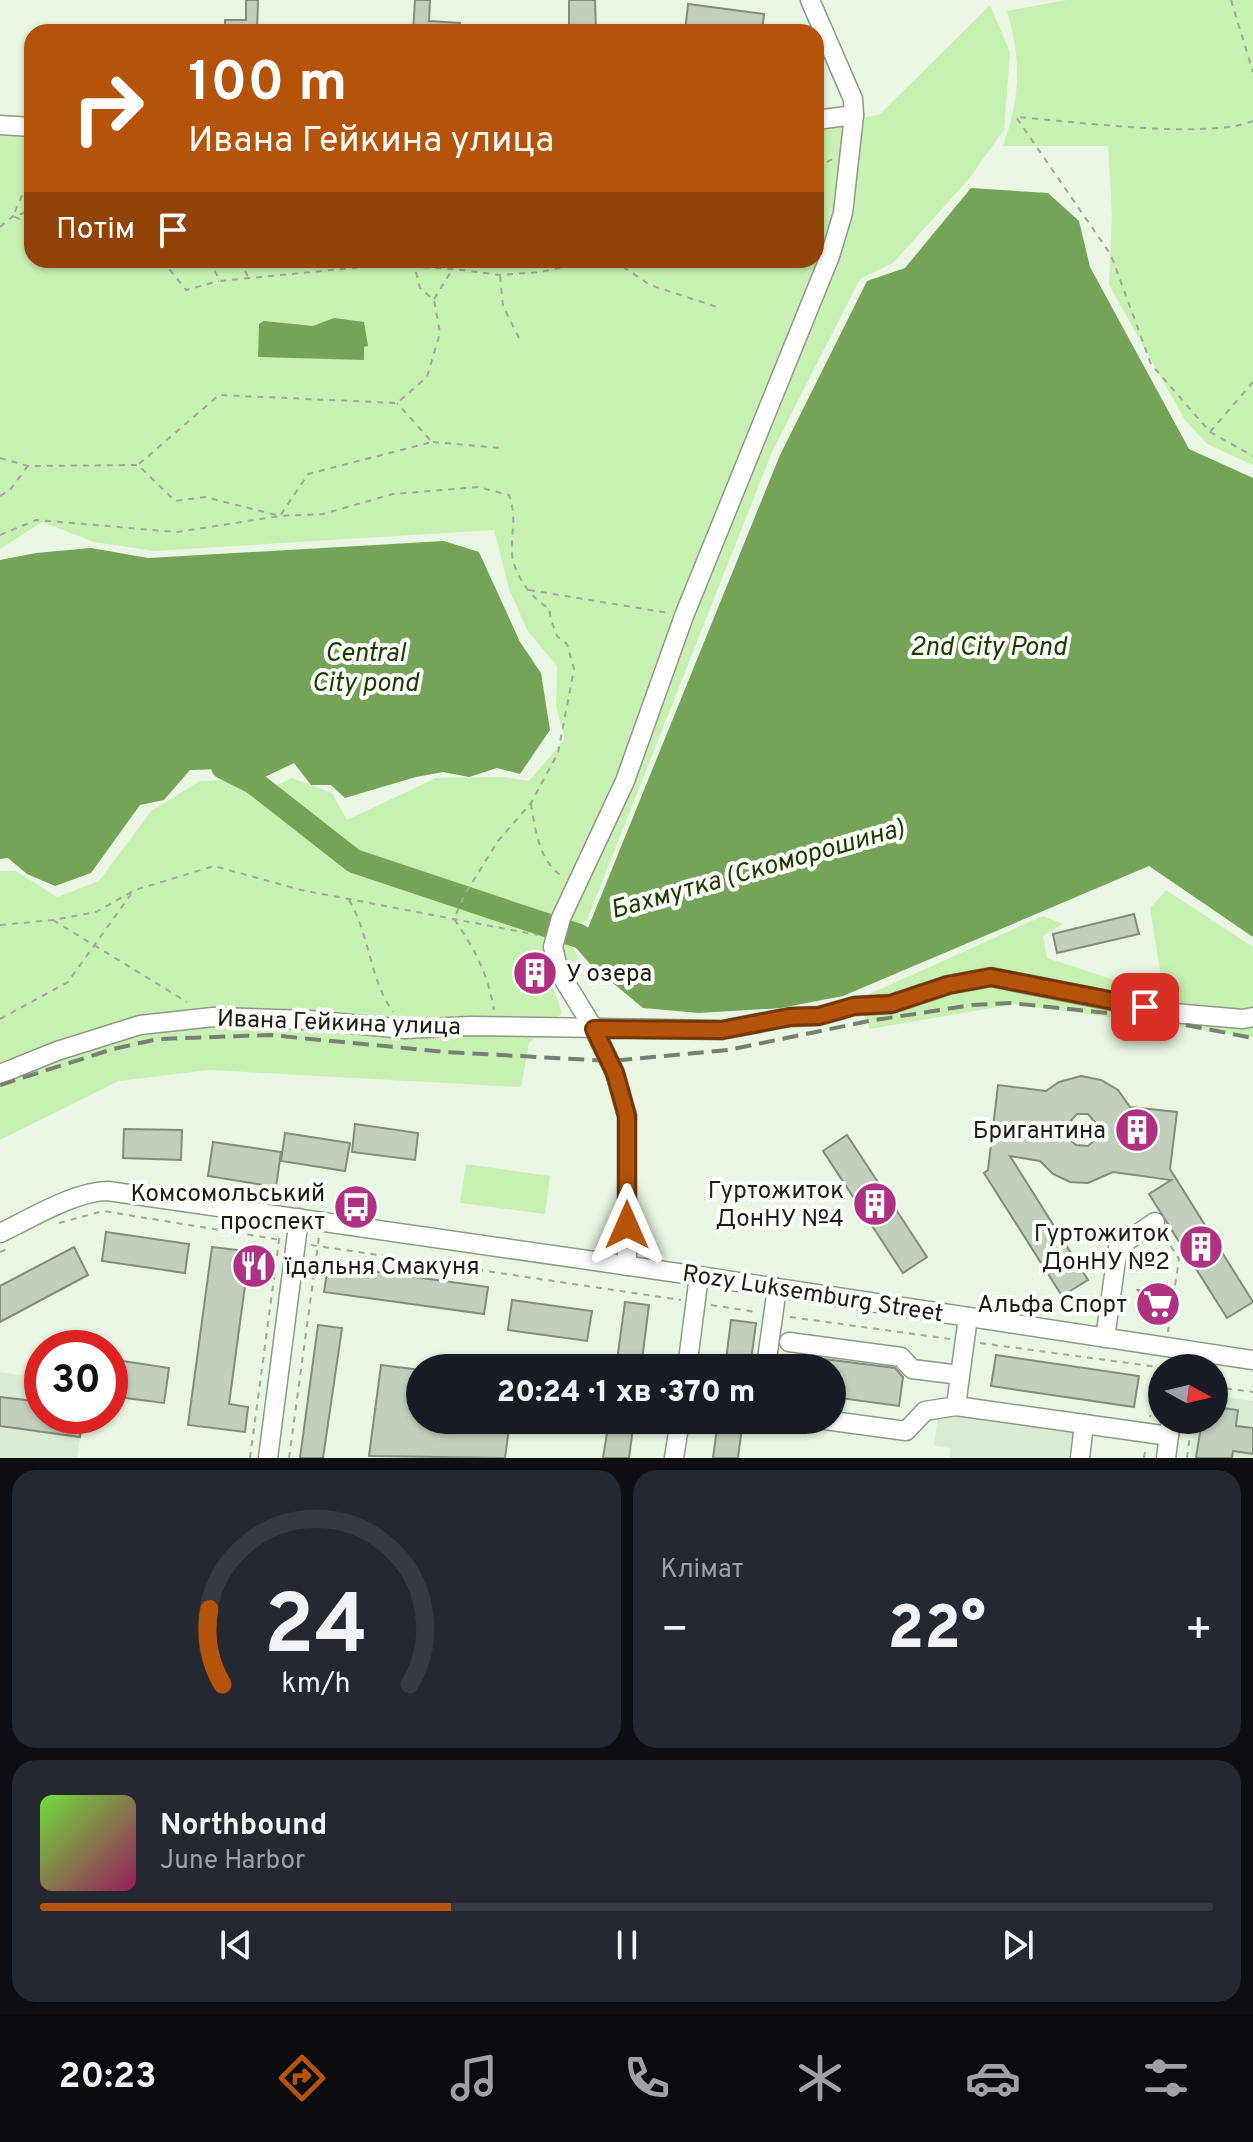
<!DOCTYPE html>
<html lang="uk">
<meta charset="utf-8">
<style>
body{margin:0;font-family:Overpass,sans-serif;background:#242831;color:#f1f3f6;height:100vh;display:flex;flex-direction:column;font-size:30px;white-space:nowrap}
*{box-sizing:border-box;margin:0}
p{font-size:26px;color:#9ea1a6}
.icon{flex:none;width:44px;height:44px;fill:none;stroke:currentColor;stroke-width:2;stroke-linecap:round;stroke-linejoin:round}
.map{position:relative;height:1458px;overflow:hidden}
.panel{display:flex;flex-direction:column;gap:12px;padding:12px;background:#0d0f14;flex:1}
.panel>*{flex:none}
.top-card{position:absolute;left:24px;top:24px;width:800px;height:244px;border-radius:24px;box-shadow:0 2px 6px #0004;background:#b45309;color:#fff;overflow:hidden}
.needle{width:52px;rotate:98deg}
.controls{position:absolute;left:1148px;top:1354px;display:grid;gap:16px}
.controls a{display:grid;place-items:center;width:80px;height:80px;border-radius:50%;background:#171b24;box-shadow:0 2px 6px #0004;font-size:40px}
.speed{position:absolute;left:24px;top:1330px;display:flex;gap:16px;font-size:40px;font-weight:700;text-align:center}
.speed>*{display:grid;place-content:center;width:104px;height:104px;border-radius:50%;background:#171b24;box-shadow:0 2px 6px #0004;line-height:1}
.speed .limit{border:12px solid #d22;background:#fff;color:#111}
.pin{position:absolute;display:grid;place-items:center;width:68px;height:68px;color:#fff;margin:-34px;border-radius:16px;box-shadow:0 4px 12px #0006}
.me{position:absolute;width:88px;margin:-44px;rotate:0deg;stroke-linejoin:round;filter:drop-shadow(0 0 6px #0008)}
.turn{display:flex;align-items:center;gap:28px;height:168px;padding:0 32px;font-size:36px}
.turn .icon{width:104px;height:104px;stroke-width:2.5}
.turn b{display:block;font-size:56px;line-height:68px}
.then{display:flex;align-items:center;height:76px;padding:0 32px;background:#0003;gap:16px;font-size:30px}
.big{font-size:60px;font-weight:800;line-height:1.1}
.panel .card{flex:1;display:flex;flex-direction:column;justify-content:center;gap:12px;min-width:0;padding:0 28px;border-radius:24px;background:#242831}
.panel .dial{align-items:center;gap:0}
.dial svg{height:208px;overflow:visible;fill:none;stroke:#363941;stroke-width:7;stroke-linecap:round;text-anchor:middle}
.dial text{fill:#f1f3f6;stroke:none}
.song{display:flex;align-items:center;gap:24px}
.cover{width:96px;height:96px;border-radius:12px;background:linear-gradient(135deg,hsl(100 70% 55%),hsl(330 70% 35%))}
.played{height:8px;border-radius:4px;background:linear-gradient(90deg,#b45309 35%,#363941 35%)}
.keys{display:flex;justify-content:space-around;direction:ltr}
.heat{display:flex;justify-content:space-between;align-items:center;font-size:44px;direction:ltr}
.panel .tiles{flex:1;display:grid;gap:12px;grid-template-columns:1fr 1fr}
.card:last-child{grid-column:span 2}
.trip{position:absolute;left:406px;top:1354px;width:440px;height:80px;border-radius:40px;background:#171b24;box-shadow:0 2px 6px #0004;font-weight:800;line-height:80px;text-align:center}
.dock{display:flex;height:128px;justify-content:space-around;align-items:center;background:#090b0e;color:#9ea1a6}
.dock .icon{width:56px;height:56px}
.dock .active{color:#b45309}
.dock b{font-size:36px;color:#f1f3f6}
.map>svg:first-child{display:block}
.built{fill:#daebd1}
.green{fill:#c9f0b3}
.water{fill:#75a458}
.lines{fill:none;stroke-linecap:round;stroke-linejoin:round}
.river{stroke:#75a458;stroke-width:24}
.building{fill:#c3cfbd;stroke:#828d7c;stroke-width:2;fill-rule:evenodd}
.minor-casing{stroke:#8e9988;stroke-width:21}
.path{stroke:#9fa99a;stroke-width:2;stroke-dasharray:6 6;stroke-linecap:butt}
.minor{stroke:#fff;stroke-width:18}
.rail{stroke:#788073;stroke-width:4;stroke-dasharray:16 8;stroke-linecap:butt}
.route-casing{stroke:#753606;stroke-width:20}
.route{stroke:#b45309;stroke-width:14}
.labels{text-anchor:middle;stroke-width:8;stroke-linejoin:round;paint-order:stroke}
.poi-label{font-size:24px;fill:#1b1f18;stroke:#fdfffb;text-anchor:end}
.street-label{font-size:24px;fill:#1b1f18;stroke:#fdfffb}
.water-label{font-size:26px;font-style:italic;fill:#1c3a02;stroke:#fdfffb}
</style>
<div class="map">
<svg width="1253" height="1458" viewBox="0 0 1253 1458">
<rect width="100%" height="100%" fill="#e9f6e3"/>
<g class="built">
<polygon points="0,1372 42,1378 42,1416 83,1416 77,1458 0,1458"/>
<polygon points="1214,1396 1253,1401 1253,1458 1190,1458 1195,1420 1214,1420"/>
<polygon points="946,1413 1073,1430 1069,1458 949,1458 950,1448 934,1446 938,1415"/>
</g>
<g class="green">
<path d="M1067,0h186v465l-46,-21 -22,-24 -76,-135 3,-70 -4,-69h-105c17,-48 19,-85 4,-135z"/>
<polygon points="990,5 1010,52 1004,130 968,180 893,263 860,279 772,452 587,920 566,933 583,968 544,960 562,1013 529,1043 521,1087 209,1070 119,1081 0,1140 0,871 16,871 57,897 99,881 151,811 200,781 224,780 258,794 292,778 332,793 347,820 436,778 503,777 529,781 565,739 556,707 557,666 527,630 509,589 494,530 154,551 94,542 42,522 0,549 0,116 32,117 32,260 816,260 816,125 879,115"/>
<polygon points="1166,890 1253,947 1253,1037 1015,1004 870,1029 858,999 1043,916 1063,924 1043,936 1047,958 1164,996 1150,908"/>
<polygon points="466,1164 550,1176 545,1214 460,1203"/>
</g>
<g class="water">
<polygon points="971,188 1048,193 1079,221 1090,267 1189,449 1253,478 1253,937 1149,866 843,996 781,1008 699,1013 643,1008 591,965 569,940 569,932 588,928 780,455 867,281 905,268"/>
<polygon points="334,318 364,322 368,346 364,347 364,360 258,357 259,324 264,321 313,326"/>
<polygon points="444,541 479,552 520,642 541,673 550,730 520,774 497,768 469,777 443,772 416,777 345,798 331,785 311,785 294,763 248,785 222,769 190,770 164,800 140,805 91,873 55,886 27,874 8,858 0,859 0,560 36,553 91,548 148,558"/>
</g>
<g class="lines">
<polyline class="river" points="223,767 253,782 354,861 579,936"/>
</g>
<g class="building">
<polygon points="246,0 258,0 257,32 225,32 225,20 246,20"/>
<polygon points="415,0 430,0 429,21 460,23 459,32 413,32"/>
<polygon points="569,0 595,0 596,32 569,32"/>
<polygon points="688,4 764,14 762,32 685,32"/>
<polygon points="1134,914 1139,934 1057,953 1053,934"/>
<path d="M1081,1076l20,4 17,10 12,17 47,5 -7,57 83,133 -26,16 -78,-124 22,-14 -58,-8 -25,11 -18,-1 -17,-8 -13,-13 -30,-5 78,124 -26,16 -78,-123 4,-3 10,-85 48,6 13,-9zM1077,1114h11l11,13 -3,12 -8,7 -12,-1 -8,-7 -2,-12z"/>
<polygon points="355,1124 418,1133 415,1160 352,1152"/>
<polygon points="124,1129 182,1130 181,1160 123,1158"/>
<polygon points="285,1133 350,1143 345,1171 281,1161"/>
<polygon points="847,1135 927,1257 903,1273 823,1151"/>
<polygon points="213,1142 281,1152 276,1187 208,1176"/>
<polygon points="106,1232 189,1244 185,1273 102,1261"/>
<polygon points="74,1247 88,1275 0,1322 0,1286"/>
<polygon points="212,1247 270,1254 267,1281 246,1278 229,1404 248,1407 245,1432 188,1425"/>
<polygon points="328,1265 488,1287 484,1314 324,1292"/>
<polygon points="1138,1290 1170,1295 1167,1313 1152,1310"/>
<polygon points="512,1300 592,1311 587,1341 508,1330"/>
<polygon points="625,1302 649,1305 641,1368 616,1368"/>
<polygon points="731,1320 756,1323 750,1368 725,1368"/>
<polygon points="318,1325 342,1328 323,1458 300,1458"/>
<polygon points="996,1355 1139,1376 1134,1407 991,1386"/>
<polygon points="808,1357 895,1368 903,1377 899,1406 832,1397 832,1368 807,1368"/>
<polygon points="110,1359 169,1368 164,1403 110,1396"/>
<polygon points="381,1365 420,1370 420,1420 510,1420 505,1458 369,1456"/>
<polygon points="0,1397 42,1402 42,1416 83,1416 80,1437 0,1426"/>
<polygon points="1214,1407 1238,1410 1236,1426 1253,1428 1253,1454 1233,1451 1232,1458 1196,1458 1202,1420 1214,1420"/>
<polygon points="609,1420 634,1420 629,1458 603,1458"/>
<polygon points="718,1420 743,1420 738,1458 713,1458"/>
</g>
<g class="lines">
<g class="minor-casing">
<g id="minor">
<polyline points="816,120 854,115"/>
<polyline points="0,125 32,127"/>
<polyline points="0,1074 57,1051 140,1025 213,1017 309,1020 405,1029 471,1026 722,1030 790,1017 819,1016 854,1006 891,1004 948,985 991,977 1173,1013 1243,1019 1253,1017"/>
<path d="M0,1233c30,-14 75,-42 108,-42l591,85 554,84"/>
<polyline points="627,1266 627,1116 615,1073 594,1029 559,972 553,947 561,918 625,781 684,616 830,256 843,213 854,115 853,99 810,0"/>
<polyline points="1105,1338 1118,1247 1155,1222"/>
<polyline points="789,1342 901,1357 912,1369 960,1375"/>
<polyline points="687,1368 699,1276"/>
<polyline points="769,1368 767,1359 777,1288"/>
<polyline points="956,1406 1169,1436"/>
<polyline points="825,1420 906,1431 925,1411 956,1406 968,1317"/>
<polyline points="268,1458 299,1218"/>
<polyline points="674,1458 680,1420"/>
<polyline points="1080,1458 1084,1424"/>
<polyline points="1166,1458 1171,1420"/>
</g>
</g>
<g class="path">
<polyline points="1231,0 1253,72"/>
<path d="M1253,121c-47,19 -181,0 -237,-4l95,138 40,109 59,68 43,-50"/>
<polyline points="816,167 833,159"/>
<polyline points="32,190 23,193 13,216 32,225"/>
<polyline points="0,227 13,216 32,211"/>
<polyline points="162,260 186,290 219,281"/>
<polyline points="209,260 220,281 382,265 453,269 500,275 540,272 599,260"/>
<polyline points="240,260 248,277"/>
<polyline points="613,260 650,285 717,307"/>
<polyline points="500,276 503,306 519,338"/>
<polyline points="434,299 452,270"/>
<polyline points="1210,432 1253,456"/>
<polyline points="433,442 501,448"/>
<polyline points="0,458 28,466 138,465 175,501 205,497 280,516 308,474 432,442 397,403"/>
<polyline points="139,464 219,395 397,403 427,377 440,333 434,300 420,288 415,268"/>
<polyline points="0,496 10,490 27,467"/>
<path d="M0,535l36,-15 141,12 103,-16 43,-2 70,-20 85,-7 31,8c8,21 2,36 3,57 0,20 20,48 37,56l2,12 6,16 10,8 7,25 -16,84 -27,50 -33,38 -33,53 -11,25c21,30 34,55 40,91"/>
<polyline points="529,590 669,613"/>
<path d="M531,804c4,24 8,58 31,72"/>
<path d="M349,900c21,35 20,78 44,112"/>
<polyline points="53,920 187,1002"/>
<polyline points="0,925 53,920 96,912 135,890 214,866 301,890 538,935"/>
<polyline points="0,1019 68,982 134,890"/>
<polyline points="59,1223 103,1211 281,1240"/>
<polyline points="1164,1236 1179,1259 1168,1332"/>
<polyline points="311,1245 681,1300"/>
<polyline points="0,1252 7,1249"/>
<polyline points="711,1305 756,1312"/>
<polyline points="790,1317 950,1339"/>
<polyline points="980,1343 1158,1367 1150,1417"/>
<polyline points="1214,1387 1253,1392"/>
<polyline points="250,1458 280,1233"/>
<polyline points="289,1458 319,1237"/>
<polyline points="1144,1458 1146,1447"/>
<polyline points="1187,1458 1192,1420"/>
</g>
<use href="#minor" class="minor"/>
<polyline class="rail" points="0,1085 113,1049 158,1039 270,1035 446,1052 610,1061 728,1050 869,1021 972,1005 1011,1003 1145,1017 1253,1038"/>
</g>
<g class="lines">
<g class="route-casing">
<polyline id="route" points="627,1225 627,1116 615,1073 594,1029 722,1030 790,1017 819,1016 854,1006 891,1004 948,985 991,977 1145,1007"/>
</g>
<use href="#route" class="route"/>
</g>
<defs>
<g id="building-disc" transform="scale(2.3)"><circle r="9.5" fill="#ae3182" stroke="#fdfffb"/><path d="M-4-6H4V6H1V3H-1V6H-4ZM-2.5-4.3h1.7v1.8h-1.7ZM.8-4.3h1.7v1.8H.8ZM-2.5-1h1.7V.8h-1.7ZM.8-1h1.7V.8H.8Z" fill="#fff"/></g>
<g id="bus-disc" transform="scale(2.3)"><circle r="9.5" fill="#ae3182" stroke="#fdfffb"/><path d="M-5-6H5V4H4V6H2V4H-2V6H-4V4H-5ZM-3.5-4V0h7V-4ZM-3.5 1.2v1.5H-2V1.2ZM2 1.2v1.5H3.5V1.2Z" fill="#fff"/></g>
<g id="restaurant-disc" transform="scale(2.3)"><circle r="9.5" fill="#ae3182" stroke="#fdfffb"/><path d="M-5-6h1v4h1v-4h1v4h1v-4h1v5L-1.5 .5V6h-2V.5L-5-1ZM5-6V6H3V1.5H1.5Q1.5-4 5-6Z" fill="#fff"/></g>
<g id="supermarket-disc" transform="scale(2.3)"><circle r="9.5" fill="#ae3182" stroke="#fdfffb"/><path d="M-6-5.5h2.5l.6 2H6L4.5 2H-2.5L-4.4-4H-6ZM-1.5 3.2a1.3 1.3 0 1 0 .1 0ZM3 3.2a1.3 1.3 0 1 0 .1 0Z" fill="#fff"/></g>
</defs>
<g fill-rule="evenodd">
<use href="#building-disc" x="535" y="973"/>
<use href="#building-disc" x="1137" y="1130"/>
<use href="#building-disc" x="875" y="1204"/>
<use href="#bus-disc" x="356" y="1207"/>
<use href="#building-disc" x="1201" y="1247"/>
<use href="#restaurant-disc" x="254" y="1266"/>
<use href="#supermarket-disc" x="1158" y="1304"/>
</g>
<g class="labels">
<g class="poi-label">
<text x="566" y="981" text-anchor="start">У озера</text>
<text x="1106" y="1138">Бригантина</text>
<text x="844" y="1198">Гуртожиток<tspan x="844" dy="28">ДонНУ №4</tspan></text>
<text x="325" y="1201">Комсомольський<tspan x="325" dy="28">проспект</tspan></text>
<text x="1170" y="1241">Гуртожиток<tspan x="1170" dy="28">ДонНУ №2</tspan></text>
<text x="285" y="1274" text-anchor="start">їдальня Смакуня</text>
<text x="1127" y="1312">Альфа Спорт</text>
</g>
<g class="street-label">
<text transform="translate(339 1022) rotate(2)" y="8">Ивана Гейкина улица</text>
<text transform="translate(813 1293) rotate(9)" y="8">Rozy Luksemburg Street</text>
</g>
<g class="water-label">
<text x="988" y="655">2nd City Pond</text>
<text x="365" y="661">Central<tspan x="365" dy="30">City pond</tspan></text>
<text transform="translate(757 868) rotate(-16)" y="9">Бахмутка (Скоморошина)</text>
</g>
</g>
</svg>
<div class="controls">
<a><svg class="needle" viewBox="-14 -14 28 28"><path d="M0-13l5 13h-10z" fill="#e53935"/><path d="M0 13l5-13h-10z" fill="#9ea1a6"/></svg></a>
</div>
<div class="speed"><div class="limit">30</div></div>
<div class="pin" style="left:1145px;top:1007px;background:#d93025"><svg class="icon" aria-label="arrive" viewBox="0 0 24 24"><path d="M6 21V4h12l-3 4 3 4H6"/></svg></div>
<svg class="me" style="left:627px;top:1225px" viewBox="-20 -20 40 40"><path d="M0-17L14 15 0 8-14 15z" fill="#b45309" stroke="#fff" stroke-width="4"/></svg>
<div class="trip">20:24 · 1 хв · 370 m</div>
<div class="top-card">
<div class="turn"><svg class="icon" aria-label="right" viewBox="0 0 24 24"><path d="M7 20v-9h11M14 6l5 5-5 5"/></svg><div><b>100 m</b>Ивана Гейкина улица</div></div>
<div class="then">Потім<svg class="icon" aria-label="arrive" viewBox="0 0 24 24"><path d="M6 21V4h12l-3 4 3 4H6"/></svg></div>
</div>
</div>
<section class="panel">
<div class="tiles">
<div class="card dial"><svg viewBox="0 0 100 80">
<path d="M14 69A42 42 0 1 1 86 69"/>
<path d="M14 69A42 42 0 0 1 9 40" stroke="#b45309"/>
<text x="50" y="56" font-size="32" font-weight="700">24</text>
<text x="50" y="72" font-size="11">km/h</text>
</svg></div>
<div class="card"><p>Клімат</p>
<div class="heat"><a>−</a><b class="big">22°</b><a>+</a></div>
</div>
<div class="card">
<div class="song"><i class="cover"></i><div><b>Northbound</b><p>June Harbor</p></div></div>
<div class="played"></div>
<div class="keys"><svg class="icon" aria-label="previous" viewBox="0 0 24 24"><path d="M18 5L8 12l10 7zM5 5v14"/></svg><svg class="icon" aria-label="pause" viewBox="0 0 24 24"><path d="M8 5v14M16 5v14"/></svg><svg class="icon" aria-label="next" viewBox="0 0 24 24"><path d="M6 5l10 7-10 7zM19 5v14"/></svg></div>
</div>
</div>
</section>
<nav class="dock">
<b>20:23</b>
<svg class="icon active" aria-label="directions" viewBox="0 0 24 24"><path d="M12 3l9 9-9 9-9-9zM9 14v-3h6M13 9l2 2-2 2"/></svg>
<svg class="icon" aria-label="music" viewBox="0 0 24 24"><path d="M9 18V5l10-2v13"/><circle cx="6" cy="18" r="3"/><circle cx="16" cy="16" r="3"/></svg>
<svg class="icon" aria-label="phone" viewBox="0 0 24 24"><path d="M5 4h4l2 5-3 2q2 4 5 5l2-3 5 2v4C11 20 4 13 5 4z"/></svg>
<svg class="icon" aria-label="climate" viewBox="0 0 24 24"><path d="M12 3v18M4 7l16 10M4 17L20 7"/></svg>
<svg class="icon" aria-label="car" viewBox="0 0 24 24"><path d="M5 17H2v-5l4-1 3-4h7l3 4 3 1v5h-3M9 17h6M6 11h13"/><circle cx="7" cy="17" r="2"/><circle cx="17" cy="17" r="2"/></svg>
<svg class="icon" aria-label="filters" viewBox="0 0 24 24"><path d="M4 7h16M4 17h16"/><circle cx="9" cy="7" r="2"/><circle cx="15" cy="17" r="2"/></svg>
</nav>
